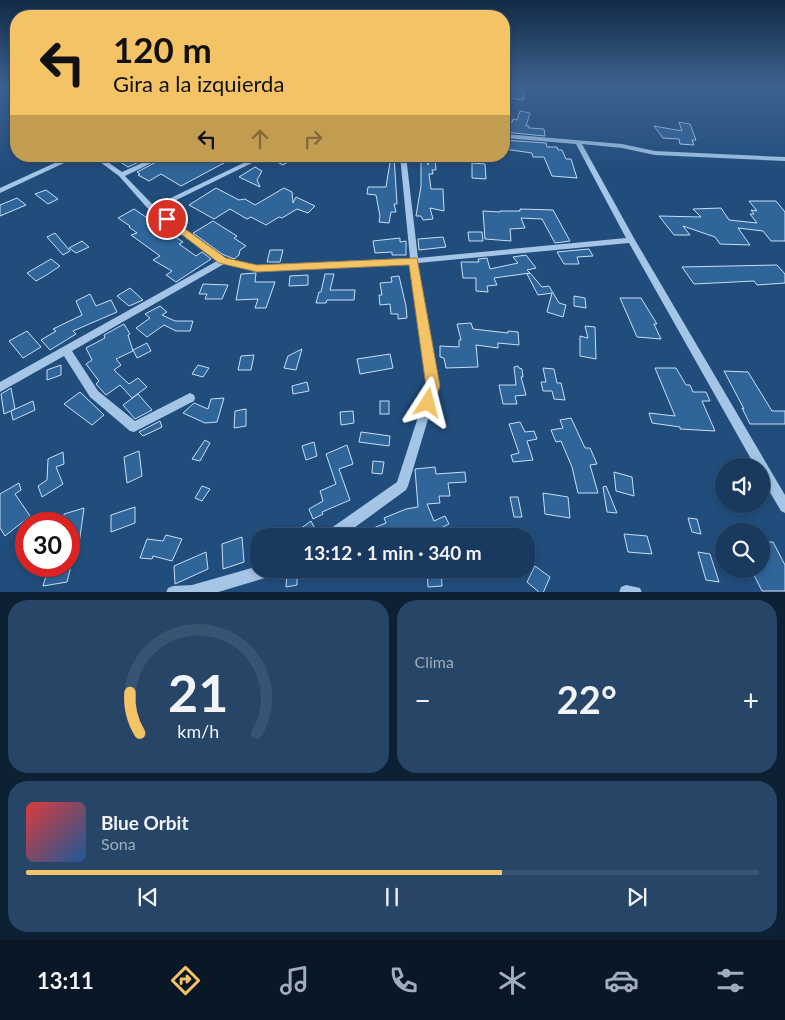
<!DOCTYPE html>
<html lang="es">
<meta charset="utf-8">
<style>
body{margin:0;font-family:Lato,sans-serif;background:#264567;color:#f1f3f6;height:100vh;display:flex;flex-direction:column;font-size:19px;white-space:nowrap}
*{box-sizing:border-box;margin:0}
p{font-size:16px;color:#9fadbc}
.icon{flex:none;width:28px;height:28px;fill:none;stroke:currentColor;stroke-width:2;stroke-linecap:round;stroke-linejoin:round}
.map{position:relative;height:592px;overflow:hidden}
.details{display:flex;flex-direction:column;gap:8px;padding:8px;background:#0e2034;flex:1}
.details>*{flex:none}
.banner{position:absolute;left:10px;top:10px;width:500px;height:152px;border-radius:20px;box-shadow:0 2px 8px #0003,0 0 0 1px #375473;background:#f3c365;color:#111;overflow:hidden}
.buttons{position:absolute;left:715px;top:458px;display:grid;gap:10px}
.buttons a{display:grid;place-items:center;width:55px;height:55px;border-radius:50%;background:#193a5e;box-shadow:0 2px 8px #0003,0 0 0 1px #375473;font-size:25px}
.speed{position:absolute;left:15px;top:512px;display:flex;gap:10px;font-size:25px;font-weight:700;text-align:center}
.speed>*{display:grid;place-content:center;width:65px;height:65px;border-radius:50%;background:#193a5e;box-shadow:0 2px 8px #0003,0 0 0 1px #375473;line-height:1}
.speed .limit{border:8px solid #d22;background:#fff;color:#111}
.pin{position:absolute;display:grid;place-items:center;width:42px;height:42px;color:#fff;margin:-21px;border:2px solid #fff;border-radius:50%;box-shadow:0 1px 5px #0007}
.me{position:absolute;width:55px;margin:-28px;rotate:9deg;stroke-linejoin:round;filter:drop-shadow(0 0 4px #0008)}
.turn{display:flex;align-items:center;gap:18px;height:105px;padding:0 20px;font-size:22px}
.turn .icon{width:65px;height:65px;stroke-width:2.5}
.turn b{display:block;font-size:35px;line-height:42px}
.lanes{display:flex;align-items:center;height:48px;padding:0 20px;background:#0003;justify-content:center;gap:25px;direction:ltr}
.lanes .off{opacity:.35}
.big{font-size:38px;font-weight:700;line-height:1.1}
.details .tile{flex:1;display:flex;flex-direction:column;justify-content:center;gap:8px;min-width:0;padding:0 18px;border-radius:20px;background:#264567}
.details .dial{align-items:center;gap:0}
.dial svg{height:130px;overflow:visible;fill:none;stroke:#375473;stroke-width:7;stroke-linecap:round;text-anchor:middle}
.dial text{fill:#f1f3f6;stroke:none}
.song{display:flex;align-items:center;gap:15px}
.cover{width:60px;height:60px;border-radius:8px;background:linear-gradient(135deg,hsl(0 70% 55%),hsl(210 70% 35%))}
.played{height:5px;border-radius:2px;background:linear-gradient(90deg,#f3c365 65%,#375473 65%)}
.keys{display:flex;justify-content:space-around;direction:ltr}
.heat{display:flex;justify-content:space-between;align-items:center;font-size:28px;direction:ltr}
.details .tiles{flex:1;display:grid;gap:8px;grid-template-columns:1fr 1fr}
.tile:last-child{grid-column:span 2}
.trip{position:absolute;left:250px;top:528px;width:285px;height:50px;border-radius:20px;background:#193a5e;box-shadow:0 2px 8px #0003,0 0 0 1px #375473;font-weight:700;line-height:50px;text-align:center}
.dock{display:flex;height:80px;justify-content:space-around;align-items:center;background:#0a1726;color:#9fadbc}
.dock .icon{width:35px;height:35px}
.dock .selected{color:#f3c365}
.dock b{font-size:22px;color:#f1f3f6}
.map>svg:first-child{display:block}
.building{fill:#30659a;stroke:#c8def5}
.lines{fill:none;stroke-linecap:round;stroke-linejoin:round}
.minor{fill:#a4c5e6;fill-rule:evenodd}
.route{fill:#f3c365;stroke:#9e7f42}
</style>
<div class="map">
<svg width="785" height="593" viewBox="0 0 785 593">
<rect width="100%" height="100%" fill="#214d7d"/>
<g class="building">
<polygon points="504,85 517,85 525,94 523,100 504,97"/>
<polygon points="520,111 530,113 526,126 529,126 529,128 544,129 545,136 504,132 504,121 512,122 513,119 517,120"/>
<polygon points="679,122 690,124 696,140 692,140 694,145 680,144 679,139 663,138 654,126 682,131"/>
<polygon points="504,140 546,143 547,147 557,147 558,150 562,150 566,159 571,159 577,178 552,176 544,157 533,157 532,153 504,149"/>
<polygon points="111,156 152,156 128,167"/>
<polygon points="168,156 237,156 181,186 161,174 149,181 138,175 140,174 137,172"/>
<polygon points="280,156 298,156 283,165 273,160"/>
<polygon points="391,156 394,156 397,204 394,204 396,212 391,212 389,223 379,222 380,216 376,195 367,194 368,187 386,187"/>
<polygon points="421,156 426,156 428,165 431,156 435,156 436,170 432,170 433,174 429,174 431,189 443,189 444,211 430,208 433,219 423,220 421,216 416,216 421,186"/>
<polygon points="472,163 485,164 486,179 472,178"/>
<polygon points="255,167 262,171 257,180 260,187 239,177"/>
<polygon points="216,188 239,200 245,199 255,205 284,188 292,192 293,203 296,197 315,206 308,213 297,209 282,218 279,217 266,225 251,217 247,219 230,209 214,219 189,205"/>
<polygon points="46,190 58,199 48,204 35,194"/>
<polygon points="17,198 26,205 0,216 0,205"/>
<polygon points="749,201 776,201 785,212 785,241 771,241 763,231 738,228 750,245 720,244 715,237 683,226 690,235 674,235 659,216 701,217 693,209 721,208 729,220 757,223 750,214 754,214 751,210 757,211"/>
<polygon points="134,209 183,242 179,244 196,256 202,252 211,259 176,282 166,275 172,271 153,260 160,256 131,235 137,233 129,227 130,226 118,218"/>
<polygon points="520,209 553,210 570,241 555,243 542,219 521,218 525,228 510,229 511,241 485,239 483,211 500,212 500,211 520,211"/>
<polygon points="213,221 237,236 234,238 246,246 240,250 239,255 234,259 222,254 193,233"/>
<polygon points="468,232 482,232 483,241 469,241"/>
<polygon points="55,233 70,251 63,255 47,237"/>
<polygon points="443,237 446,247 419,250 418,239"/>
<polygon points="400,238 400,242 406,241 406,255 392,255 392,252 375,253 373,241"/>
<polygon points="82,241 89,247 76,253 69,248"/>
<polygon points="589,249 593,256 577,257 579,264 564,264 557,252"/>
<polygon points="270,250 283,250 280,262 267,262"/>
<polygon points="526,255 536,268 527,270 530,273 494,278 497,285 487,286 488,292 476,291 476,278 463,278 461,262 479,262 478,259 487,258 490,269 518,263 513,257"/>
<polygon points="51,259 60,266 45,276 36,281 27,273"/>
<polygon points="777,265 785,274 785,283 757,285 754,281 694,284 682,267"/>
<polygon points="256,273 255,282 275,282 266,308 255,308 258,299 236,300 241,274"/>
<polygon points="530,273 542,287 549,286 559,303 566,305 563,317 547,312 552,293 538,295 527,274"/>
<polygon points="325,274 334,274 330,290 355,290 354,300 327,300 326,303 316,303 319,292 321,292"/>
<polygon points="308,275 308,285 289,286 290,276"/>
<polygon points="399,276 406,306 407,318 398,319 398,314 391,314 390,304 380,305 379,295 382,295 380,283 392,282 391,277"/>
<polygon points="203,284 228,285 222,299 205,299 207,294 199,294"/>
<polygon points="130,288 143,300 129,306 117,296"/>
<polygon points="90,294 96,306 111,300 117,312 73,331 76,334 50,350 41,340 56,331 53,329 82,315 76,301"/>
<polygon points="574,296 585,298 586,308 574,306"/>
<polygon points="620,298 641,298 657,324 654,324 661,339 637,337"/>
<polygon points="160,306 167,312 162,315 175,321 193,321 190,331 176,331 164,325 147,337 136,328 150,318 145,314"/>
<polygon points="471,323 473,329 508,333 508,331 518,332 519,345 498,343 498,348 476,345 478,367 446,368 444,358 440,357 440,346 459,347 459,340 461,340 457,324"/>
<polygon points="124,324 130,334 128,335 133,351 116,359 121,365 114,370 129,384 138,378 147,387 132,398 120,385 106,395 96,384 99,381 86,364 92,360 86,348 105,338 104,335"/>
<polygon points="585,326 595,327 596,359 580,356 580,336 588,338"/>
<polygon points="27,331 41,347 23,358 9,341"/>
<polygon points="147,343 151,351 137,358 133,350"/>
<polygon points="302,349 296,370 284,368 288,356"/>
<polygon points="390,354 393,368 360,374 357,359"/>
<polygon points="254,355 251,370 238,370 241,356"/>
<polygon points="61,365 61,375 47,380 47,370"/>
<polygon points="198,365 209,368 203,377 192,374"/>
<polygon points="518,366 519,368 522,369 523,377 521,377 526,395 515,396 517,404 503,404 499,385 516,385 514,367"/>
<polygon points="543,368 554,369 557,383 561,383 565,400 554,399 552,391 543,391 541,382 546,382"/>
<polygon points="655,368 676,368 686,385 690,385 693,392 706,392 710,401 702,401 715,431 680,429 680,427 652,423 649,413 675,416"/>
<polygon points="724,371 748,372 772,411 785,411 785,424 750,424 742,408 744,409"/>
<polygon points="307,382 309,391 293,394 292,386"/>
<polygon points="11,388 15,409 4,414 1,394"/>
<polygon points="80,392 104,415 92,425 64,404"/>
<polygon points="138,394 152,410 135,419 123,405"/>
<polygon points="224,398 217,422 205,423 183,413 194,403 208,409 211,399"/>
<polygon points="33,401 35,410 13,420 11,411"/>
<rect x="380" y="401" width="9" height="13"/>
<polygon points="246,409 246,426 234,428 235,411"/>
<polygon points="353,411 354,423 341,425 340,412"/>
<polygon points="571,418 585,448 590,448 597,464 590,465 598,493 578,493 572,467 561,441 556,442 551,430 563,428 560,420"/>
<polygon points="160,421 162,427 143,436 139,432"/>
<polygon points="520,422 525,432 534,431 537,439 527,441 533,460 513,462 511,455 519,453 509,424"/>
<polygon points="361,432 390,436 389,446 359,442"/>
<polygon points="205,440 210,443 200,461 192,459"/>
<polygon points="314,442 317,456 306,460 302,446"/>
<polygon points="347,445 353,464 339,469 350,500 322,512 323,514 313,519 309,509 323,501 320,491 336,484 326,454"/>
<polygon points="139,451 142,476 127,483 124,457"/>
<polygon points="63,452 64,464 56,467 63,484 42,497 38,486 47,480 48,459"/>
<polygon points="373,461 384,462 382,474 372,473"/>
<polygon points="435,467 436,474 465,472 466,482 448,483 450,496 439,496 440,503 427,504 434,521 445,516 449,524 425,536 407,536 406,528 388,536 353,536 386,523 384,518 406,509 418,507 415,469"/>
<polygon points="614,472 632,477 634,496 616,491"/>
<polygon points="19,483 21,490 15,494 30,516 5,536 0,528 0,494"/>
<polygon points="202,486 210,489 202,501 195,498"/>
<polygon points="606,486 617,513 607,512 603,487"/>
<polygon points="543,493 568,497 570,518 545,514"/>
<polygon points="510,497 518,497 522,517 514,517"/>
<polygon points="135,507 135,523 111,532 111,515"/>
<polygon points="84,508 79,544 69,547 69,524 63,524 64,514"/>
<polygon points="688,518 697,519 701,534 692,532"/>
<polygon points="311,521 315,529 304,536 300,529"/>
<polygon points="624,534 647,536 652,554 628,552"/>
<polygon points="166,535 182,539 172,561 153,556 152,559 140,558 147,539 163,541"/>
<polygon points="242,537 244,562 223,569 222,544"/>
<polygon points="761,542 773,542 785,565 785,591 762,591 751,569 761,569"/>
<polygon points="206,552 208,569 175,584 174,566"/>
<polygon points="698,552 710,554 719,582 706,580"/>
<polygon points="49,566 71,566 67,582 43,586"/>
<polygon points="535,566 550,577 543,593 540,593 527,582"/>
<polygon points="427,569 441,569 442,586 428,587"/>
<polygon points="297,572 297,585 286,587 287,573"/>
</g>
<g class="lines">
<g class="minor">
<polygon points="504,134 622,144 655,151 785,157 785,161 655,155 622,148 582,144 635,240 785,495 785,513 781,511 761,477 761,466 755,466 629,243 418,263 438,386 408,486 406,490 343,536 325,536 327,531 397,482 428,386 410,264 257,271 224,264 72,351 98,391 135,421 186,395 190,393 194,395 195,398 194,401 134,432 130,431 90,397 64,356 0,392 0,382 217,261 150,211 119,176 92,156 99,156 122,172 157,156 166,156 125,176 154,206 258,156 266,156 158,209 225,259 257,265 410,258 400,156 406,156 418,258 626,238 576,144 504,138"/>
<polygon points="70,156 79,156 0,193 0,188"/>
<polygon points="259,566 259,569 279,569 277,574 272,576 215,593 166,593 168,588 173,586 192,585"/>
<polygon points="626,585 640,588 642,593 619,593 621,587"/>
</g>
</g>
<linearGradient id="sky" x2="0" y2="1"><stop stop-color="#122a45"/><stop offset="0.51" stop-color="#3d628f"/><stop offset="1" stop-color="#3d628f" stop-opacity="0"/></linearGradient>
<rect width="785" height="168" fill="url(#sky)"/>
<polygon class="route" points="167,216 226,258 257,265 417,258 440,386 433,407 428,409 423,407 421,403 426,386 409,265 257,272 219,263 164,221 162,219"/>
</svg>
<div class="buttons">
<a><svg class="icon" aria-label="sound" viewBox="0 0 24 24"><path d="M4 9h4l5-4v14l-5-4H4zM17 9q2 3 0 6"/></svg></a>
<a><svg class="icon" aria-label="search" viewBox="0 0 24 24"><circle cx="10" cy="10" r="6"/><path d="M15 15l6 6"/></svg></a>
</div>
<div class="speed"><div class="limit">30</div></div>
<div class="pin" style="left:167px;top:219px;background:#d93025"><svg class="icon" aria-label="arrive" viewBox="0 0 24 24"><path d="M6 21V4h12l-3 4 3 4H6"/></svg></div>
<svg class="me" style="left:428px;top:403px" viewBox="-20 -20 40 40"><path d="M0-17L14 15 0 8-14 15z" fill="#f3c365" stroke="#fff" stroke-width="4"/></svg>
<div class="trip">13:12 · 1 min · 340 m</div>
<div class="banner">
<div class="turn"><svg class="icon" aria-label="left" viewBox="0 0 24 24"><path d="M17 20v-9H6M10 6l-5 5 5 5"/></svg><div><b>120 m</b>Gira a la izquierda</div></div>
<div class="lanes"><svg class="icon" aria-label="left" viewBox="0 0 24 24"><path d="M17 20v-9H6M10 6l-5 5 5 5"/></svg><svg class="icon off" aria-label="ahead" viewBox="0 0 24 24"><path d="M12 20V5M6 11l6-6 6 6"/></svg><svg class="icon off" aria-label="right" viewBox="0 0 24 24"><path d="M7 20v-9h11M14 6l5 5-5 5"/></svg></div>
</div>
</div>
<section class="details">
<div class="tiles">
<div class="tile dial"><svg viewBox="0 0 100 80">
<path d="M14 69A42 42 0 1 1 86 69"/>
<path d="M14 69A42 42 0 0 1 8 44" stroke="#f3c365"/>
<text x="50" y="56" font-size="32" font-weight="700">21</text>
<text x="50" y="72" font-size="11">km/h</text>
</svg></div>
<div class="tile"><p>Clima</p>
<div class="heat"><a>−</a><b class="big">22°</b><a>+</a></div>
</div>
<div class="tile">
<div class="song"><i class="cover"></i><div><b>Blue Orbit</b><p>Sona</p></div></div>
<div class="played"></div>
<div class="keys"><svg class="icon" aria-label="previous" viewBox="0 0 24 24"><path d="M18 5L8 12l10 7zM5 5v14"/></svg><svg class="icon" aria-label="pause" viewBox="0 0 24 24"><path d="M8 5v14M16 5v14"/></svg><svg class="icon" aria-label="next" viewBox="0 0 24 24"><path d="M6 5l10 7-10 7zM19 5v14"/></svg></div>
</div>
</div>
</section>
<nav class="dock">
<b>13:11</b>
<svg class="icon selected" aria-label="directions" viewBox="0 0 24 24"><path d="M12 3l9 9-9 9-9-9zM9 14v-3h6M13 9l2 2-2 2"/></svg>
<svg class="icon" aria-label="music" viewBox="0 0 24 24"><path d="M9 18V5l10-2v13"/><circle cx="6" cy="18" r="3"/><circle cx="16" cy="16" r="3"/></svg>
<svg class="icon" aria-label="phone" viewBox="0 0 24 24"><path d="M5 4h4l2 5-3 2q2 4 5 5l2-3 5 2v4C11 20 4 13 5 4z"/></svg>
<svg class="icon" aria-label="climate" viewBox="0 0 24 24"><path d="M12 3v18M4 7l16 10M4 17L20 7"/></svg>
<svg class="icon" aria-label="car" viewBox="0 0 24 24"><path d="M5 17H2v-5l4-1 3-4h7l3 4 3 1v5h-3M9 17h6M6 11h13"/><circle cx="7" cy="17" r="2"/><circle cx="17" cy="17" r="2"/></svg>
<svg class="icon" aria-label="filters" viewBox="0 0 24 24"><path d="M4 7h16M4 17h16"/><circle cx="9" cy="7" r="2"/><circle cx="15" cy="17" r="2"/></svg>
</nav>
